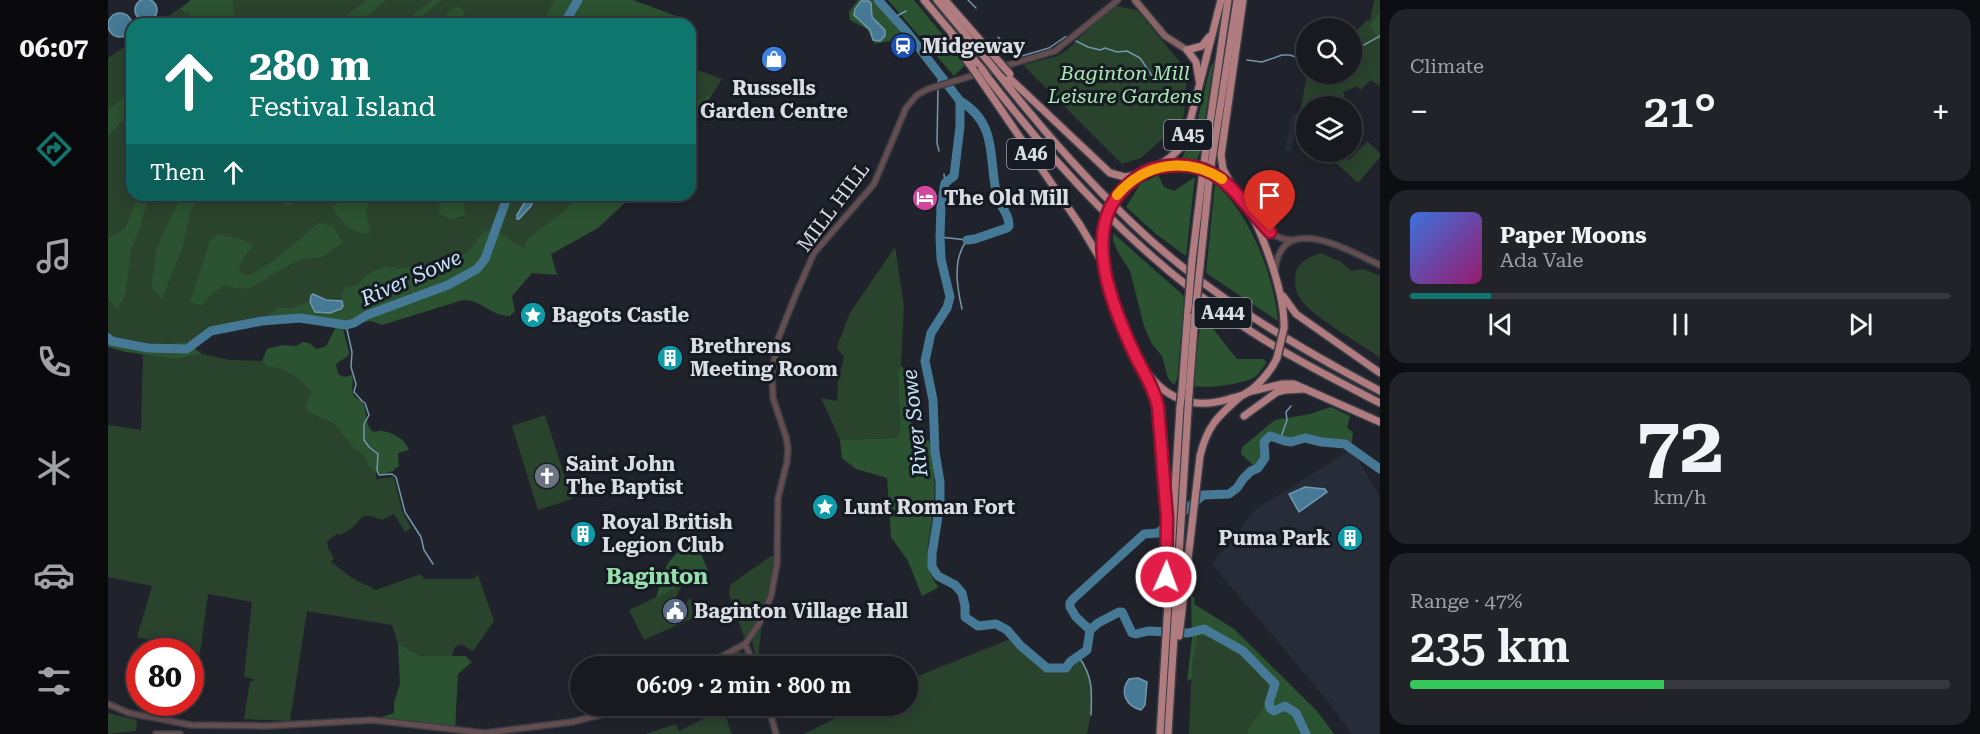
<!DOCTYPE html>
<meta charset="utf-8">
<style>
body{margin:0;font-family:"Roboto Serif",serif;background:#212329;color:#f1f3f6;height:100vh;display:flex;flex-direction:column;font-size:22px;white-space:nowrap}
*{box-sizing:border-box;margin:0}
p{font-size:20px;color:#9fa1a5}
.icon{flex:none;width:33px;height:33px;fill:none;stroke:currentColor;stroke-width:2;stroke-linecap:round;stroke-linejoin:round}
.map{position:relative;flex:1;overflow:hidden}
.panel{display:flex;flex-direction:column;gap:9px;padding:9px;background:#0d0e12;width:600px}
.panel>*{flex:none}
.top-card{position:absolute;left:18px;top:18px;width:570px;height:183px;border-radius:18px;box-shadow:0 3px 15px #0003,0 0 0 2px #36383e;background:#0f766e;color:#fff;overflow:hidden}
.buttons{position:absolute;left:1188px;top:18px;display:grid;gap:12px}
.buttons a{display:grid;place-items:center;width:66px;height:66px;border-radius:50%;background:#181a20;box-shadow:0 3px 15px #0003,0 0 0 2px #36383e;font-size:30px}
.speed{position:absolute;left:18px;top:638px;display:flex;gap:12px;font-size:30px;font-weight:700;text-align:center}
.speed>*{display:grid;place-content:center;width:78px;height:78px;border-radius:50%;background:#181a20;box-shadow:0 3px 15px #0003,0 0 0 2px #36383e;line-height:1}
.speed .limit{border:9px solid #d22;background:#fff;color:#111}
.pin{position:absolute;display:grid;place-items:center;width:51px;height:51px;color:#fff;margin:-62px -26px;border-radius:50% 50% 50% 0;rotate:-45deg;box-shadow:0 0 6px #0007}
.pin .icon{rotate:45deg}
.me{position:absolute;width:66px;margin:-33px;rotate:2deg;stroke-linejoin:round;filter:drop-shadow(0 0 4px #0008)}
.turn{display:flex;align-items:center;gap:21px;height:126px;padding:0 24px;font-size:27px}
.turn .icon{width:78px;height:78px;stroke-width:2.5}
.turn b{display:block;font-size:42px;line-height:51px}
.then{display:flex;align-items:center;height:57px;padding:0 24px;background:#0003;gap:12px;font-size:22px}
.big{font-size:45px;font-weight:600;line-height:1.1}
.panel .widget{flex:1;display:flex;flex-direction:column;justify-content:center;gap:9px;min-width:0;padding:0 21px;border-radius:18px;background:#212329}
.panel .dial{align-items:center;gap:0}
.dial b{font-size:78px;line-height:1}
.song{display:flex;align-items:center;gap:18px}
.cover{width:72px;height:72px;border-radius:9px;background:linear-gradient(135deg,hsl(220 70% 55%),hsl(320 70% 35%))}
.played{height:6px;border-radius:3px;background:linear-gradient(90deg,#0f766e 15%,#36383e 15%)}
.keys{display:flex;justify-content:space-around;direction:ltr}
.heat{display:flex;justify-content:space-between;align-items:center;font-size:33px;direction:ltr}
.charge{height:9px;border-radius:4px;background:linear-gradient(90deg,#34c759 47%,#36383e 0)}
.trip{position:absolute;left:462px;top:656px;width:348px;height:60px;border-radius:30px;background:#181a20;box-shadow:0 3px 15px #0003,0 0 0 2px #36383e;font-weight:600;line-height:60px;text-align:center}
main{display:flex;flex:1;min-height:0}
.menu{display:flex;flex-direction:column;width:108px;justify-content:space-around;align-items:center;background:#0a0a0d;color:#9fa1a5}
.menu .icon{width:42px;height:42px}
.menu .active{color:#0f766e}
.menu b{font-size:27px;color:#f1f3f6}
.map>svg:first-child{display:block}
.built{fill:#262c38}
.green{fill:#2a432d}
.forest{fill:#2b5231}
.water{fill:#457995;stroke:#7297ac;stroke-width:1.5}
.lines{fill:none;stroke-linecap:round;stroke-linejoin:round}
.stream{stroke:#7297ac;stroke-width:1.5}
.river{stroke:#457995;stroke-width:9}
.tertiary-casing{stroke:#3a3d45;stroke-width:8}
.secondary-casing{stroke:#3a3d45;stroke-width:9}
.trunk-casing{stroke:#3a3d45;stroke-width:10}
.tertiary{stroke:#644d4e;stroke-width:5}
.secondary{stroke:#886366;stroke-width:6}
.trunk{stroke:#b07c80;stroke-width:7}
.trunk-bridge-casing{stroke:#3a3d45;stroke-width:10;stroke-linecap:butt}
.trunk-bridge{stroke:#b07c80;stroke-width:7}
.route-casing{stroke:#92132f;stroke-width:15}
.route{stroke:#e11d48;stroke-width:10}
.slow{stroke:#f59e0b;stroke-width:10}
.labels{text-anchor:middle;stroke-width:6;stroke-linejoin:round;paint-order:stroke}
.shield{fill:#161a22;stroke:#9fa2a8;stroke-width:1.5}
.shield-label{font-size:18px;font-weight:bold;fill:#dadde2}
.poi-label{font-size:20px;font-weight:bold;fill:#dadde2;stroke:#161a22;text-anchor:start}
.park-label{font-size:20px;font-style:italic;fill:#a9e9b0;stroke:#161a22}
.street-label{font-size:20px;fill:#dadde2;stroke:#161a22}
.water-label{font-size:21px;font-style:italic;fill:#c9e7f9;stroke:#161a22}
.quarter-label{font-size:22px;font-weight:bold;fill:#96dfad;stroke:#161a22}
</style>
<main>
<nav class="menu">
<b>06:07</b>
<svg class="icon active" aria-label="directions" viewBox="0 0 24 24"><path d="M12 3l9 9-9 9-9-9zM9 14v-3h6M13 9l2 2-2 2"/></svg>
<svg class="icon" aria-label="music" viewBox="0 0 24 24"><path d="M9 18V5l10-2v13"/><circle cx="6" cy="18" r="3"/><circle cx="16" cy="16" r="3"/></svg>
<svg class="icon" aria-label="phone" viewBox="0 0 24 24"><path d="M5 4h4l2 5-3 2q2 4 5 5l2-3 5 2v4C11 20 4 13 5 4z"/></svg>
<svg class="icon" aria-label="climate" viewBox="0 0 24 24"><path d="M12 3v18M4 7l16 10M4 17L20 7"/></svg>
<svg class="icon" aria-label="car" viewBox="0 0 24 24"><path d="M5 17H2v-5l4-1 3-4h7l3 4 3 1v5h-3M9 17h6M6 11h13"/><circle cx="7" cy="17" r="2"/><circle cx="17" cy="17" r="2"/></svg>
<svg class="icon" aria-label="filters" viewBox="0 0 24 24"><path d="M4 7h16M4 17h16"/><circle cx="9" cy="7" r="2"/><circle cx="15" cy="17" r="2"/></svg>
</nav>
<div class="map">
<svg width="1272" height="734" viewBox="0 0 1272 734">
<rect width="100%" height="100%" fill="#20232b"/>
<g class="built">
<polygon points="1184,114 1190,114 1183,152 1177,150"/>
<polygon points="1244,449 1272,497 1272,734 1244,734 1219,700 1104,564 1149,508"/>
</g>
<g class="green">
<polygon points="83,0 525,0 580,21 579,24 50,24"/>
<polygon points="1266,0 1272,0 1272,86 1263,80 1252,90 1249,86 1235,92 1237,96 1225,106 1198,106 1198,130 1194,136 1188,135 1199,74 1244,74 1244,31 1247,32 1259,20 1262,21"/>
<polygon points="1008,6 1029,10 1079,71 1076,115 1071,124 1033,158 1014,164 915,65 949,56 959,50 982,27"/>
<path d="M24,42v153h501l-35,33 -47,26 -66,5 -139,66 -46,-7 -31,1 -58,12 -19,14 -7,-4c-26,7 -50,0 -75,-6l-2,-2v-275z"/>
<polygon points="582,67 614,79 582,129"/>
<polygon points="1259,141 1272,153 1272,157 1250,183 1227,162 1234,154 1241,160"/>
<polygon points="787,247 796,306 793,365 790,374 792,427 789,438 732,440 713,398 729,401 730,382 736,357 729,348 730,344 742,313"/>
<path d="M1213,253l20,9 10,9 12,-2 17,7v82c-19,-15 -73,-43 -82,-63 -3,-6 -4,-16 -2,-23 3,-11 15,-16 25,-19z"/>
<path d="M35,354l33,5 26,-5 28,6 32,1 5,6c19,0 31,11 44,25l-2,6 1,15 24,11 20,25 9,5 7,15 6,4 1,9 1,-3 16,-2 8,34 9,17 -6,4 -11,-18 -12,6 -11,-4h-8l-12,13 -11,6 -3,-1 -10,7 1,7 6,10 -3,4 21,16 24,12 45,-16 3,5h49l5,-4 16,46 -21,30 -12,-7 -6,3 -3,9h-31l-23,-12 -6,-19 -85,-14 -17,110 -46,-2 6,-38h3l1,-2 -10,-2 8,-75 -44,-8 -8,59 -63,-16 15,-51 -44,-9v-152l33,5z"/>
<polygon points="437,415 464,499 430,510 404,426"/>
<path d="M663,556h3l1,3c-4,25 -7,63 -31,78l-15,-43 1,-9z"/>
<polygon points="575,584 558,615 569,623 580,600 583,598 585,618 536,640 521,610"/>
<polygon points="654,624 650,658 652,666 650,666 644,641"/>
<path d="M1090,636c28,3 60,25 71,51 -2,7 -3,14 -6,20 -3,11 -15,15 -16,27h-58l3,-69z"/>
<path d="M905,638l34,29 19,1 4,-6 9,-5c18,25 14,48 8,77h-283l58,-29h46v-25z"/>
<path d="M629,652c10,-1 11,6 14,14h-10l-21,-8z"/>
<polygon points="615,709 624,734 537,734 568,724 571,731"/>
<polygon points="0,713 29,720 28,731 0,734"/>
</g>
<g class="forest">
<polygon points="83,0 125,0 126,22 124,24 91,22 84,18 82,14 72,9"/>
<polygon points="259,0 278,0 250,24 228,24"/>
<polygon points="324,0 336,0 330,2 306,24 293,24"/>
<polygon points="446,0 525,0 568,16 536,24 435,24"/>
<path d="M750,0h15c13,13 28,27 35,44l-10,6 -4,-1 -5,-8 -14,3 -8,-15 -17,-9 -1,-8z"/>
<polygon points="780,0 806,0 849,52 857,65 846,76"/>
<polygon points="349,6 354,9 357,15 351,24 326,24"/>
<polygon points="1272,11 1272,41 1262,26"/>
<polygon points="1106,61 1092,152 1089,160 1074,158 1087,131 1102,68"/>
<polygon points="24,89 24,111 0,136 0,111"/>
<polygon points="604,94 582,129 582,107"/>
<polygon points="1050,175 1056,187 1066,191 1087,177 1078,256 1048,234 1018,207 1033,183"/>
<path d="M1107,184c35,29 59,92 63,137l-72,-48z"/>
<polygon points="30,195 41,195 32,228 23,250 17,297 9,309 0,298 0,238 17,229"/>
<polygon points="75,195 92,195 82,214 74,249 54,299 43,287 49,248 64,214"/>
<polygon points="172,195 190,195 186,204 180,207 173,202"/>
<path d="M237,195h26l-5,17 4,21c-17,3 -30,-13 -38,-26l11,-7z"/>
<polygon points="321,195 343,195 347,200 356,202 357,215 343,220 331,214 332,197 323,198"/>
<path d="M471,195h54l-35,33 -47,26 6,21 -25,-2 -20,23 3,15 -5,5c-23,-1 -26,-16 -47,-16l-81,25 -11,-4 -29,4 7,27 -1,4 -12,8 2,10 6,3 8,-2c2,7 -1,12 1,18 1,6 7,6 10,10 4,7 2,18 7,26 4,5 9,1 13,2 11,2 23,9 26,19l-11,3 1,14 -4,1 -1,3 -11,3 -7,-1 -6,-4 -7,-15 -9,-5 -20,-25 -24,-11 -5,-6 6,-15c-13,-14 -25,-25 -44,-25l-5,-6 5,-12 15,-4 14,1 7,-4 6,1 8,6 9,-3 11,-21 -37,-7 -38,3 15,-13h14l19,-6 5,10c9,2 23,3 28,-6l-1,-11 2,-7 13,-3 11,-11 18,-8 13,3 51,-10 18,-7 16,-21 12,-1 28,19 4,-10 36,-28z"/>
<path d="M210,223l15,3 10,17 -22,14 -21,2 -52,30 -12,-1 -11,-3 -11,7 -12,13 -12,-2 20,-63 9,-6c12,4 24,4 34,11l-12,17 -2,10 10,3c26,-12 47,-33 69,-52z"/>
<polygon points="1005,233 1077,297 1069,379 1066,385 1060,378 1054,356 1044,344 1036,326 1022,271 1010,252 1005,240"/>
<path d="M1094,315l35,44h26l4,3c-4,5 -8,12 -12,15 -10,7 -50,12 -61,9l4,-45z"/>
<path d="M0,333c22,11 53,14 77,8l17,13 -26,5 -50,-7 -18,-5z"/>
<path d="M793,365l5,7 6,56 17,13 3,7c1,19 4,38 2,57 -2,28 -16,59 5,82l-17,9 -14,-35 -17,-24 -4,-59 -31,-9 -14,-11 -2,-18 57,-2 3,-11 -2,-53z"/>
<path d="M1223,407l19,9 -3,12 6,4 -1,10c-15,3 -32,-5 -47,-7 -7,-1 -10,6 -17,5 -6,0 -12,-6 -17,-8l-8,5 -2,7c3,9 1,14 -4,22h-3l-13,-12 1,-7 33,-27 35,-6z"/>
<path d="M590,546l10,25 -52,27c5,-16 9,-38 24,-47 6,-3 12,-2 18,-5z"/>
<path d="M1083,596l4,2 -1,6 40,25 83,82 17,23h-87c1,-12 13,-17 16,-27 3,-6 4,-13 6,-20 -10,-25 -45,-49 -71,-51l-6,29v14l-5,2 5,-42z"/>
<polygon points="290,644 313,656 357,656 364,662 350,674 347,730 264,720 286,713 286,703 292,684"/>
</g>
<g class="water">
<circle cx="38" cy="10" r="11"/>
<polygon points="753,1 761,1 763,3 764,17 777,30 777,36 772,41 765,40 762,30 746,15 747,9"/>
<circle cx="12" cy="25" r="12"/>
<polygon points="421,195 427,197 423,206 411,219 409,219 409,215"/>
<polygon points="205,294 218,300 234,301 235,306 233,309 222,313 207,312 202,302 203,296"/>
<polygon points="1197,487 1217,489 1219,492 1191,512 1181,494"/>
<path d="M1030,678l9,4 -2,23 -4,5c-15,-4 -22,-18 -12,-31z"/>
</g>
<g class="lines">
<g class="stream">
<polyline points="860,0 868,8"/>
<polyline points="787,17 798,11"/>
<polyline points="890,37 904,54 912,55"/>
<polyline points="968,41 980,47 992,50 997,48 1009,52 1019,51 1032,58 1047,80 1076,74"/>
<polyline points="1254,46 1272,36"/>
<polyline points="1244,52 1247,51"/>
<polyline points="914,56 941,48 957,37 961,37"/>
<polyline points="1139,60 1154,62 1174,55 1182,55 1198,61"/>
<polyline points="830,84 831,76"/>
<polyline points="830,89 829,143 831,151"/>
<polyline points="836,174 837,183"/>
<path d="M832,237l27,3c-15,20 -10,47 -5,69"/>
<polyline points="238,325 244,352 243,367 248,384 246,392 254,401 257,403 261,415 256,424 256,440 261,447 270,454 269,470 271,475 284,474 288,477 297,512 313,537 316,550 325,564"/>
<polyline points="1172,440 1179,420 1178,412 1183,406"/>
<path d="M971,657c14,20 13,34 12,58"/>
</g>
<g class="river">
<polyline points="770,0 799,32 852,101 852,126 846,176 837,183 833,206 832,237 833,259 842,297 839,308 823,333 817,361 825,400 827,452 832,482 832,504 824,554 824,567 830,576 847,585 854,593 857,606 857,617 870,626 888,624 899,630 913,646 939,668 958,668 962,662 979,650 982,630 990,623 1011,612 1014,612 1024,633 1028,634 1040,631 1080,633 1096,629 1135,651 1167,684 1161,703 1162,708 1166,711 1177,706 1188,713 1198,734"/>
<polyline points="456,24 470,0"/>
<path d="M852,101c39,23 28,59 37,95 3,12 12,16 12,30l-2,2 -32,11 -8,1"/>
<polyline points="0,338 3,341 40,348 79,349 103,331 154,321 192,318 238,325 246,323 259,315 340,285 369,269 377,259 400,195"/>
<polyline points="982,630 968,617 962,607 962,603 965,599 1036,534 1050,533 1095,495 1121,494 1129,488 1135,479 1143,471 1150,468 1157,458 1156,442 1162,436 1177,441 1183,442 1197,438 1214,442 1237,444 1272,469"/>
</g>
<g class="tertiary-casing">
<g id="tertiary">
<path d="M1143,211c15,15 18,28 42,29"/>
<path d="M1167,272c5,-63 74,-21 105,-7"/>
<polyline points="637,644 647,666"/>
<polyline points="596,666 637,644 651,624 663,596 669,564 670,498 679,462 680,448 678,437 665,398 664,372 670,339 688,294 706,253 766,184 798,108 809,95 820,89 947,51 1010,0"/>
<polyline points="0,704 21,713 83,725 158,726 264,720 377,733 464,722 496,714 516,705"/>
<polyline points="660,705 668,734"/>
<polyline points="48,734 72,734"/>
</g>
</g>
<g class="secondary-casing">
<polyline id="secondary" points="1027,0 1057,36 1079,50"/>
</g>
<g class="trunk-casing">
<g id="trunk">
<polyline points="816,0 874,69"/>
<polyline points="829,0 884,66"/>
<polyline points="837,0 893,64"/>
<polyline points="842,38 865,69"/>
<polyline points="1079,50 1088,62 1091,80"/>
<polyline points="1079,50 1094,46 1101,37"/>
<polyline points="898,75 1002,173 1017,177 1029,175"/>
<path d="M892,76c40,51 84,101 131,146 71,69 162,123 249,169"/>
<path d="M881,79c71,92 149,176 245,241 46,32 96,57 146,83"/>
<polyline points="874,82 972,225 994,262"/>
<polyline points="1096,163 1120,0"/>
<polyline points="1103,166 1129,0"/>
<path d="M1045,168c18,-2 38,-4 55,3 11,5 22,13 30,22 22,29 47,99 46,135"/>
<polyline points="1124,186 1115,169 1113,155 1135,0"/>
<path d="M1016,188c19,-17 48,-25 61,-47l36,-141"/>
<path d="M995,232c-3,30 6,61 17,89 20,50 48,97 109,78 5,-2 10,-2 14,-4 13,-6 28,-24 34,-37"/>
<polyline points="1084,261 1094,179"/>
<polyline points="1092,267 1101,180"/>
<polyline points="1175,296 1188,314 1272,373"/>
<path d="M1040,378c14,27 14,57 16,86 2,39 3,78 2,117"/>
<polyline points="1074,390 1080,309"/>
<polyline points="1140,392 1174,384 1186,384 1272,422"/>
<polyline points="1081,393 1087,314"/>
<polyline points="1136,416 1169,392 1177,390 1197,389"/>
<path d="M1071,636l21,-180c7,-30 18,-40 41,-60"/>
<polyline points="1052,734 1072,407"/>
<polyline points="1060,734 1080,409"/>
</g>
</g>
<use href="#tertiary" class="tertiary"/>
<use href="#secondary" class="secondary"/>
<use href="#trunk" class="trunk"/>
<g class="trunk-bridge-casing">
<g id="trunk-bridge">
<polyline points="893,64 902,74"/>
<polyline points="884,66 892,76"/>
<polyline points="865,69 874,82"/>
<polyline points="874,69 881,79"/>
<polyline points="1094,179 1096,163"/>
<polyline points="1101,180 1103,166"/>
<polyline points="995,232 1001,209 1016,188"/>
<polyline points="1080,309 1084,261"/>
<polyline points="1087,314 1092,267"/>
<polyline points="1169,358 1176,328"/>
<polyline points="1072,407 1074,390"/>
<polyline points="1080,409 1081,393"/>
</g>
</g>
<use href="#trunk-bridge" class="trunk-bridge"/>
</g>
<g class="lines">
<g class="route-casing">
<path id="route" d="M1058,577l1,-59 -9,-111c-4,-20 -15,-35 -24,-54 -20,-43 -51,-116 -15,-159 8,-10 23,-23 36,-26 63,-14 79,26 115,64"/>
</g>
<use href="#route" class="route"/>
<path class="slow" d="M1009,195c28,-32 69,-39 105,-16"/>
</g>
<defs>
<g id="station-disc" transform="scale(1.35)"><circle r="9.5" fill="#1a4fb4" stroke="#161a22"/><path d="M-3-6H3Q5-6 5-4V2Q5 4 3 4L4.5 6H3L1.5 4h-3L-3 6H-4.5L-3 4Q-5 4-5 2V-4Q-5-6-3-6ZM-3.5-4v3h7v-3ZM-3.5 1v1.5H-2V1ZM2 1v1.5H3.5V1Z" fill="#fff"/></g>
<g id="shop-disc" transform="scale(1.35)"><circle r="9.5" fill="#3f7fe0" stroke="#161a22"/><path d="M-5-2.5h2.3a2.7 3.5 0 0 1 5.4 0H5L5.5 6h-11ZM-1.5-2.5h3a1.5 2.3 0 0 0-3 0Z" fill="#fff"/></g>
<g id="hotel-disc" transform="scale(1.35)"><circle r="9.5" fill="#d1479c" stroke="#161a22"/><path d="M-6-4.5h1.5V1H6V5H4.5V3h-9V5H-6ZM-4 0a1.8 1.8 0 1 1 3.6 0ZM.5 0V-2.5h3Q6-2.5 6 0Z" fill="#fff"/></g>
<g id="sight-disc" transform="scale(1.35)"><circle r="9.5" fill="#0f9aa8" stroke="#161a22"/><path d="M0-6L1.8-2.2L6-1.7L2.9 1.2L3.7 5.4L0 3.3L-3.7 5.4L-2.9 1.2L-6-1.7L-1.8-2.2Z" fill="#fff"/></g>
<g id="building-disc" transform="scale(1.35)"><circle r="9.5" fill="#0f9aa8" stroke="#161a22"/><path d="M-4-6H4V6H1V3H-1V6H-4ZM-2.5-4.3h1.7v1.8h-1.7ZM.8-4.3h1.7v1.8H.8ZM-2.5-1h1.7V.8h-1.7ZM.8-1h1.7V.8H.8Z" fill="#fff"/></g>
<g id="church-disc" transform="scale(1.35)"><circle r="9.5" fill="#6b7280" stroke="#161a22"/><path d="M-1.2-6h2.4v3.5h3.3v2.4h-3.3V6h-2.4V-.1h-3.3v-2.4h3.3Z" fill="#fff"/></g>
<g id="civic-disc" transform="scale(1.35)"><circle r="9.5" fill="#5c6f8a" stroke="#161a22"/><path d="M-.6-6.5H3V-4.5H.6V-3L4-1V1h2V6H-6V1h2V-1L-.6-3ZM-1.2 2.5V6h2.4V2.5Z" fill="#fff"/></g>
</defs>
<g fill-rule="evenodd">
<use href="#station-disc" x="795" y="46"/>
<use href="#shop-disc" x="666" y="59"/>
<use href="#hotel-disc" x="817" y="198"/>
<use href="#sight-disc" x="425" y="315"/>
<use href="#building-disc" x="562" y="358"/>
<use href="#church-disc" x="439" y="476"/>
<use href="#sight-disc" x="717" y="507"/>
<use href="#building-disc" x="475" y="534"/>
<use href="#building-disc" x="1242" y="538"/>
<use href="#civic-disc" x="567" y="611"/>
</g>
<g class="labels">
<g class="shield">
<rect x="1056" y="120" width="48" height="30" rx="4.5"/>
<rect x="899" y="139" width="48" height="30" rx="4.5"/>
<rect x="1086.5" y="298" width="57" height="30" rx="4.5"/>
</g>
<g class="shield-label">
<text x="1080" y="141">A45</text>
<text x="923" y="160">A46</text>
<text x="1115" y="319">A444</text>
</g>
<g class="poi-label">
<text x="814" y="53">Midgeway</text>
<text x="666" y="95" text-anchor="middle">Russells<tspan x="666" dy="23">Garden Centre</tspan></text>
<text x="836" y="205">The Old Mill</text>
<text x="444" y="322">Bagots Castle</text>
<text x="582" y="353">Brethrens<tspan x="582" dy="23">Meeting Room</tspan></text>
<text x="458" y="471">Saint John<tspan x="458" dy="23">The Baptist</tspan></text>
<text x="736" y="514">Lunt Roman Fort</text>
<text x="494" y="529">Royal British<tspan x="494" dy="23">Legion Club</tspan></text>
<text x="1222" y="545" text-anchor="end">Puma Park</text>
<text x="586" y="618">Baginton Village Hall</text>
</g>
<g class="park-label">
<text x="1017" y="80">Baginton Mill<tspan x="1017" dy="23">Leisure Gardens</tspan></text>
</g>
<g class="street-label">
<text transform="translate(725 207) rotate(-53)" y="7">MILL HILL</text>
</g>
<g class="water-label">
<text transform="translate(303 278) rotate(-24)" y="7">River Sowe</text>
<text transform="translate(807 423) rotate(-96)" y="7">River Sowe</text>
</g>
<g class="quarter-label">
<text x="549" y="584">Baginton</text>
</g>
</g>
</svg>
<div class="buttons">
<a><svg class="icon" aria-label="search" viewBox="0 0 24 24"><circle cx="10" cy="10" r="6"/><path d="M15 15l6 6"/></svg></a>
<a><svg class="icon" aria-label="layers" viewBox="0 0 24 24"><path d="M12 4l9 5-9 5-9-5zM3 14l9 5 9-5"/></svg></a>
</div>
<div class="speed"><div class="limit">80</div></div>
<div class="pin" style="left:1162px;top:232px;background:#d93025"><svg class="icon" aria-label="arrive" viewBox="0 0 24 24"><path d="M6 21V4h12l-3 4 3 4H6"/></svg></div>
<svg class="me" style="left:1058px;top:577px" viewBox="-20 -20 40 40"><circle r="17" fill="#e11d48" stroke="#fff" stroke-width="3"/><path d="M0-11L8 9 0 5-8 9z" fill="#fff"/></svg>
<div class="trip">06:09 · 2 min · 800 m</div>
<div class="top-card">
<div class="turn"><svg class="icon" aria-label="ahead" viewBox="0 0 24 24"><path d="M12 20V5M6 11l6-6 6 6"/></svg><div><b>280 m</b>Festival Island</div></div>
<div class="then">Then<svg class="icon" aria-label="ahead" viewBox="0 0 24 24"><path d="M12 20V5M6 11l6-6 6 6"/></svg></div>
</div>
</div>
<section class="panel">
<div class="widget"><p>Climate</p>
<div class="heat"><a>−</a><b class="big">21°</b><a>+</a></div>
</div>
<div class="widget">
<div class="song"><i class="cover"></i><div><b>Paper Moons</b><p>Ada Vale</p></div></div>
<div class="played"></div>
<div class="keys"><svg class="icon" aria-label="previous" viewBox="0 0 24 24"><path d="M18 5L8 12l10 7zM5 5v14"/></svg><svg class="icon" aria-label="pause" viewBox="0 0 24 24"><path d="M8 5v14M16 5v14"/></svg><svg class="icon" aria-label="next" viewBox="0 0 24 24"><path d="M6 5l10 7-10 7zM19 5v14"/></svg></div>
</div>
<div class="widget dial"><b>72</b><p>km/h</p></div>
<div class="widget"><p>Range · 47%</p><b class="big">235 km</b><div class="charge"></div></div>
</section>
</main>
